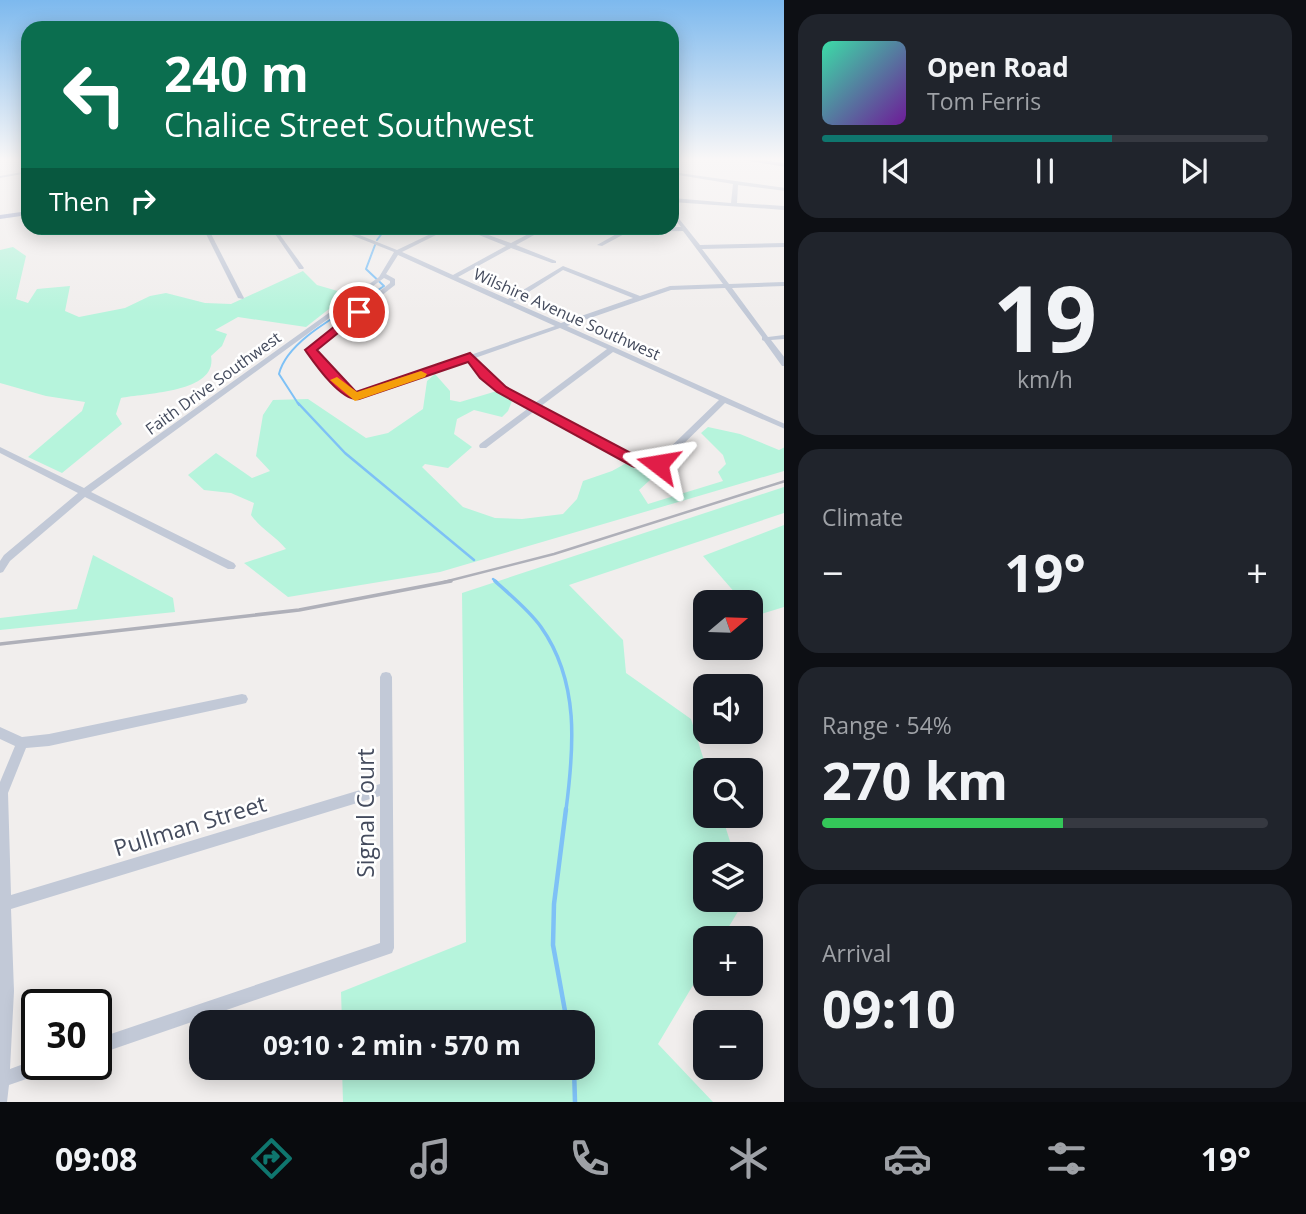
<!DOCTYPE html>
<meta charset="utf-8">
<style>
body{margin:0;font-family:"Open Sans",sans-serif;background:#20242c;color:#f1f3f6;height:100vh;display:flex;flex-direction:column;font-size:26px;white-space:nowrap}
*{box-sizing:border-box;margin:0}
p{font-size:23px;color:#9ea1a6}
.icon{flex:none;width:38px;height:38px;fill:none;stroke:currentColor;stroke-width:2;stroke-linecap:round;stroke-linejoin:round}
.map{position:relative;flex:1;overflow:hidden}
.details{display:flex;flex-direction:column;gap:14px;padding:14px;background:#0d0f14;width:522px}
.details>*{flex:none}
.guide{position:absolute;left:21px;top:21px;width:658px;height:214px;border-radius:21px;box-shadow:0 4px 18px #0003;background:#0b6e4f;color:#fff;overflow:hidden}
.needle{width:46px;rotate:71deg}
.fabs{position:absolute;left:693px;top:590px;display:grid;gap:14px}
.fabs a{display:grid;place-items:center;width:70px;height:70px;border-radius:14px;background:#171b24;box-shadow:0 4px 18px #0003;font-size:35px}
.speed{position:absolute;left:21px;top:989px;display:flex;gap:14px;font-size:35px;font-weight:700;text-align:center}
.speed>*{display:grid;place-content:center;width:91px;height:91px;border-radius:50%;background:#171b24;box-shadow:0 4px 18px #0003;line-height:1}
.speed .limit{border:4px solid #111;border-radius:10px;background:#fff;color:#111}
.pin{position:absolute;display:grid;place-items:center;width:60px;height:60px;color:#fff;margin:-30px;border:4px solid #fff;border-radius:50%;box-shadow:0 2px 7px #0007}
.me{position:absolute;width:77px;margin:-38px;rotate:284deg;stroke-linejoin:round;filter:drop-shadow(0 0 5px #0008)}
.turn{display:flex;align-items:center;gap:24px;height:147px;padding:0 28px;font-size:32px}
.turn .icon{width:91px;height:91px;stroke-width:2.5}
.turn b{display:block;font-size:49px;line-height:60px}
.then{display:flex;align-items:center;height:66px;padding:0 28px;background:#0003;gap:14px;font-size:26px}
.big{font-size:52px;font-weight:700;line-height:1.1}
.details .card{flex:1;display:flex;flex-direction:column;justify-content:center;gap:10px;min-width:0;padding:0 24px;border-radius:21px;background:#20242c}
.details .dial{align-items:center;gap:0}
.dial b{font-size:91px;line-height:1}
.song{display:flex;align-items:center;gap:21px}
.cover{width:84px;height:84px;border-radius:10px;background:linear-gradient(135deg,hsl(160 70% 55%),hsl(280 70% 35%))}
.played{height:7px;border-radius:4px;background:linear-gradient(90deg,#0f766e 65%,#363941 65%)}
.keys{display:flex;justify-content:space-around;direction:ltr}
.heat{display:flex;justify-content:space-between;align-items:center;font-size:38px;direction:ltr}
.charge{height:10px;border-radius:5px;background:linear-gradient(90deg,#34c759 54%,#363941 0)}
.trip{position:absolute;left:189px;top:1010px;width:406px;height:70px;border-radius:21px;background:#171b24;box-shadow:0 4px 18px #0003;font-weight:700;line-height:70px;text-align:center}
.tab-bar{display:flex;height:112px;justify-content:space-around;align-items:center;background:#090b0e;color:#9ea1a6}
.tab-bar .icon{width:49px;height:49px}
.tab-bar .on{color:#0f766e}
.tab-bar b{font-size:32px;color:#f1f3f6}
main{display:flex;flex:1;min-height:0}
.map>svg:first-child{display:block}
.green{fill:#b6f4dc}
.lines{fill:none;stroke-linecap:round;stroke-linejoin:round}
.stream-far3{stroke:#7ec1f6;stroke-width:2}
.stream-far2{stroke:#7ec1f6;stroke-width:2.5}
.stream-far1{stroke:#7ec1f6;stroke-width:3.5}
.stream{stroke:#7ec1f6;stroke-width:4.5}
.minor{fill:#c2c9d7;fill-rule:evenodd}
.major{fill:#aab4d0;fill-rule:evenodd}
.rail-far1{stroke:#afb0b9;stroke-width:2.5}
.rail{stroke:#afb0b9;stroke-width:3.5}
.route{fill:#e11d48;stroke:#92132f;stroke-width:2}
.slow{fill:#f59e0b}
.labels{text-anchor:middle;stroke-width:5;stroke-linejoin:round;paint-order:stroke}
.far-street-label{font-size:16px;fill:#444b5d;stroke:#fff}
.near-street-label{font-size:23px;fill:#444b5d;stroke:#fff}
</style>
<main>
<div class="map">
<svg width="785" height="1102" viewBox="0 0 785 1102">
<rect width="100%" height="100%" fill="#f1eeed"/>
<g class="green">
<path d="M13,247l13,9 -10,43 12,4 9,-14 33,-3 -5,25 14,6 46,-9 25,-12 16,-3 39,10 26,1 72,-33 14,14 31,9 -42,33 -68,-10 -23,13 12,4 -5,12 -11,10c7,37 -67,37 -90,42l-5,16 6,10 -60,49 -34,-16 54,-46 3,-9 -39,-6 -46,-13v-133z"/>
<path d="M435,374l15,17v9l10,2 37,-11 15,10 -4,10 -6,6 -28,-7 -17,9 -3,15 18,13 -24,21 -23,-4 -3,3 41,40 32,11 27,1 41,-5 14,-15 6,-18 29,-10 18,-10 30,10 -21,19 9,14 75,-23 -5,-9 8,-8 -3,-9 -22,-22 7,-6 32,7 39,16 6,-3 -1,24 -344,101 -152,25 -44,-34 42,-14c-11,-13 -25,-20 -35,-34l3,-12 -23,-10 -27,-3 -16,-15 28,-22 36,25 18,-7 -14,-15 7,-41 10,-15 35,-1 58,39 22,-5 35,-24 4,-28z"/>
<polygon points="784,487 784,513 569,585 623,640 626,673 691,719 707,770 705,816 722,816 734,854 705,854 705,900 745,900 722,938 705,938 705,965 658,1044 713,1102 343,1102 342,1068 583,1068 583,1022 342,1022 341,992 466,942 462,593"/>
<polygon points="784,525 784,607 755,616 751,611 751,602 743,602 703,556"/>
<polygon points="93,555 173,598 175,612 0,630 0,618 77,609"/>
</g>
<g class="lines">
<g class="stream-far3">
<polyline points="377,240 386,228"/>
<path d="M299,405l-20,-31c9,-38 75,-66 105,-88l-18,-17 9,-24"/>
</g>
<g class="stream-far2">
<polyline points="298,403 345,453 474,560"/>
<polyline points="493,579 497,582"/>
</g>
<path class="stream-far1" d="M495,581c15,14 34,29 46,46 39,55 33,121 25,183"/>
<g class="stream">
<polyline points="566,809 554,904 553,945 567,1022"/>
<polyline points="574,1068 575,1102"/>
</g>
<g class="minor">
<polygon points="28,171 28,173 0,178 0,176"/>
<polygon points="672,172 785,188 785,191 738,185 737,203 785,206 785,210 672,202 672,198 731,203 733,184 672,174"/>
<path d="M672,210l28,35 85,-2v4l-83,2 27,35 56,-2v4l-53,2 36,49 17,-2v4l-14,1 14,18v8h-3l-18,-25 -2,-1v-3l-37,-49 -54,2 -104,36 218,98v5l-60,-26 -64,63 -16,2 -109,-58 -50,38h-6l-1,-2 1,-2 50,-37c-27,-14 -42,-22 -61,-47l-114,39 -12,-6 -36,-45 83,-65v-2l-6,-3 -293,214 143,71 2,3 -2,3h-6l-143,-72 -75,64 -7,11 -3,1v-12l4,-6 74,-62 -78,-40v-6l84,41 295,-211 15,-25 -58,-23v-1h6l55,22 46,-22h5v1l-46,23 51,23 53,-29 -27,-11v-2h4l28,10 29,-15h5v1l-29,16 40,16v2h-4l-41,-15 -53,29 50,22 55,-33 77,30 30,-10 53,-2 -40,-53 -55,1 -26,14 -5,-1 30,-17 54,-1 -9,-11zM398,255l157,71 -199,68 -7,-5 -34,-41 80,-63v-6l-9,-5zM563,270l70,28 -72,25 -48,-21zM560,328l47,21 -72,54c-25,-13 -43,-22 -60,-45zM613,352l106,48 -63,61 -10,1 -105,-56z"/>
<polygon points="203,228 208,228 244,298 243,299 238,298"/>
<polygon points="271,228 275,228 304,268 303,269 299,269"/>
<polygon points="386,672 390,673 392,677 394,948 392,953 96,1055 96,1039 380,943 380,796 11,909 14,991 10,1069 37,1059 37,1064 54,1064 52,1070 9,1085 7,1102 0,1102 0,782 15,746 0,739 0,727 22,737 49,734 242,694 246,695 248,699 246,703 242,704 49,746 26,748 8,793 11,895 380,784 380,677 382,673"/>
</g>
<g class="major">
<polygon points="732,158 745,158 785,163 785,167"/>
<polygon points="28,211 28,215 0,219 0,215"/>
</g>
<polyline class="rail-far1" points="444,582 554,554 785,481"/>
<polyline class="rail" points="0,644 299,610 451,581"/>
</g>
<linearGradient id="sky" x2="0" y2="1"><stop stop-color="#7db9ee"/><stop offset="0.51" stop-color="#f9f7f7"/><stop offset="1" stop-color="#f9f7f7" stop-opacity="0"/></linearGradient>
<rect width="785" height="312" fill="url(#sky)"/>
<path class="route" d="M355,310l9,2 -47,38 39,42 114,-39 36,34 136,72h16l7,5 -2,3 -18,3 -13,-4 -135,-74 -17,-14 -12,-16 -109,37c-18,3 -44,-35 -54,-49z"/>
<polygon class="slow" points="421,371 427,374 425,377 355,401 330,380 337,377 357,392"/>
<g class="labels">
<g class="far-street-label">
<text transform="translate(567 314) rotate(24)" y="6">Wilshire Avenue Southwest</text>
<text transform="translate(213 383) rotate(-36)" y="6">Faith Drive Southwest</text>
</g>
<g class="near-street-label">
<text transform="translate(366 813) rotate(-90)" y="8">Signal Court</text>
<text transform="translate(190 826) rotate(-17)" y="8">Pullman Street</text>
</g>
</g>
</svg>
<div class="fabs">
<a><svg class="needle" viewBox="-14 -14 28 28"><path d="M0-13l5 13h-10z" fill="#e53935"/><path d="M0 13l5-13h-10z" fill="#9ea1a6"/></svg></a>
<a><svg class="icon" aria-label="sound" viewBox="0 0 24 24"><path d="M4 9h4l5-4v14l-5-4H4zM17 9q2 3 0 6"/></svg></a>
<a><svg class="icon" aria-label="search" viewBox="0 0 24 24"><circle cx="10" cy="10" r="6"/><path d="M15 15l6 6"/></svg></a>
<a><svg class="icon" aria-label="layers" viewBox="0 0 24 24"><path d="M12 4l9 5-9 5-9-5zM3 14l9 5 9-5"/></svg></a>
<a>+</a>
<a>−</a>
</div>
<div class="speed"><div class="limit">30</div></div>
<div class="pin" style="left:359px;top:312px;background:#d93025"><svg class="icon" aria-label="arrive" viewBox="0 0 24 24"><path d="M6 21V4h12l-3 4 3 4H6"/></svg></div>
<svg class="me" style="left:658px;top:464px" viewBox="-20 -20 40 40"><path d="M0-17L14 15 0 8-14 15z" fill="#e11d48" stroke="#fff" stroke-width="4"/></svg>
<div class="trip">09:10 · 2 min · 570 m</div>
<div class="guide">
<div class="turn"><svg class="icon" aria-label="left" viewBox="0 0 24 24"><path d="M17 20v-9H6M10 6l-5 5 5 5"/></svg><div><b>240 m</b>Chalice Street Southwest</div></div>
<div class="then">Then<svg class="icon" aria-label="right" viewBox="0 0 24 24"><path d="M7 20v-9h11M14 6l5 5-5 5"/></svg></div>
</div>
</div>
<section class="details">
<div class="card">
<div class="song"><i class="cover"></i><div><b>Open Road</b><p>Tom Ferris</p></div></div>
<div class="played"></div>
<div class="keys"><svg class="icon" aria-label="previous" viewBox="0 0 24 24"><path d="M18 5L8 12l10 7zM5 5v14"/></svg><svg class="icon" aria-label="pause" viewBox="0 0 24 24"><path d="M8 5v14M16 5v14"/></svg><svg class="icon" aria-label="next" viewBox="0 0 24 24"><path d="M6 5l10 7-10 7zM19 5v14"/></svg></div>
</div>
<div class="card dial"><b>19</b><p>km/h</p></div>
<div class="card"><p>Climate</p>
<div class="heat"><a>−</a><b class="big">19°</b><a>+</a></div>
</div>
<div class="card"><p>Range · 54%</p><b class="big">270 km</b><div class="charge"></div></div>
<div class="card"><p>Arrival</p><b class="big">09:10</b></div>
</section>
</main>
<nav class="tab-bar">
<b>09:08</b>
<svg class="icon on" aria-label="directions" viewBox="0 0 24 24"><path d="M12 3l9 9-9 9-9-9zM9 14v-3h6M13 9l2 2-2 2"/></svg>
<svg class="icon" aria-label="music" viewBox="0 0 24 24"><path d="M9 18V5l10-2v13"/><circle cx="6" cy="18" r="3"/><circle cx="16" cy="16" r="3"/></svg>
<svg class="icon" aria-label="phone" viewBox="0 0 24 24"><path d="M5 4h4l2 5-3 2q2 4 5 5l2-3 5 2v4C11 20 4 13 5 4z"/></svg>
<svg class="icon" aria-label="climate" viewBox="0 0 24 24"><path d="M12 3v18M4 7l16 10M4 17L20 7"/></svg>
<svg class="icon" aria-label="car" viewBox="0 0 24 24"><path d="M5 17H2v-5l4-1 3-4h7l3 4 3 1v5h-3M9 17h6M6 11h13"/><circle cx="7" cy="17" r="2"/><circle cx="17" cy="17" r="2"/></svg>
<svg class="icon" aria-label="filters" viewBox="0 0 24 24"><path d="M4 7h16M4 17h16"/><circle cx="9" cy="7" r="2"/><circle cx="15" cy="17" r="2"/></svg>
<b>19°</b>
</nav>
